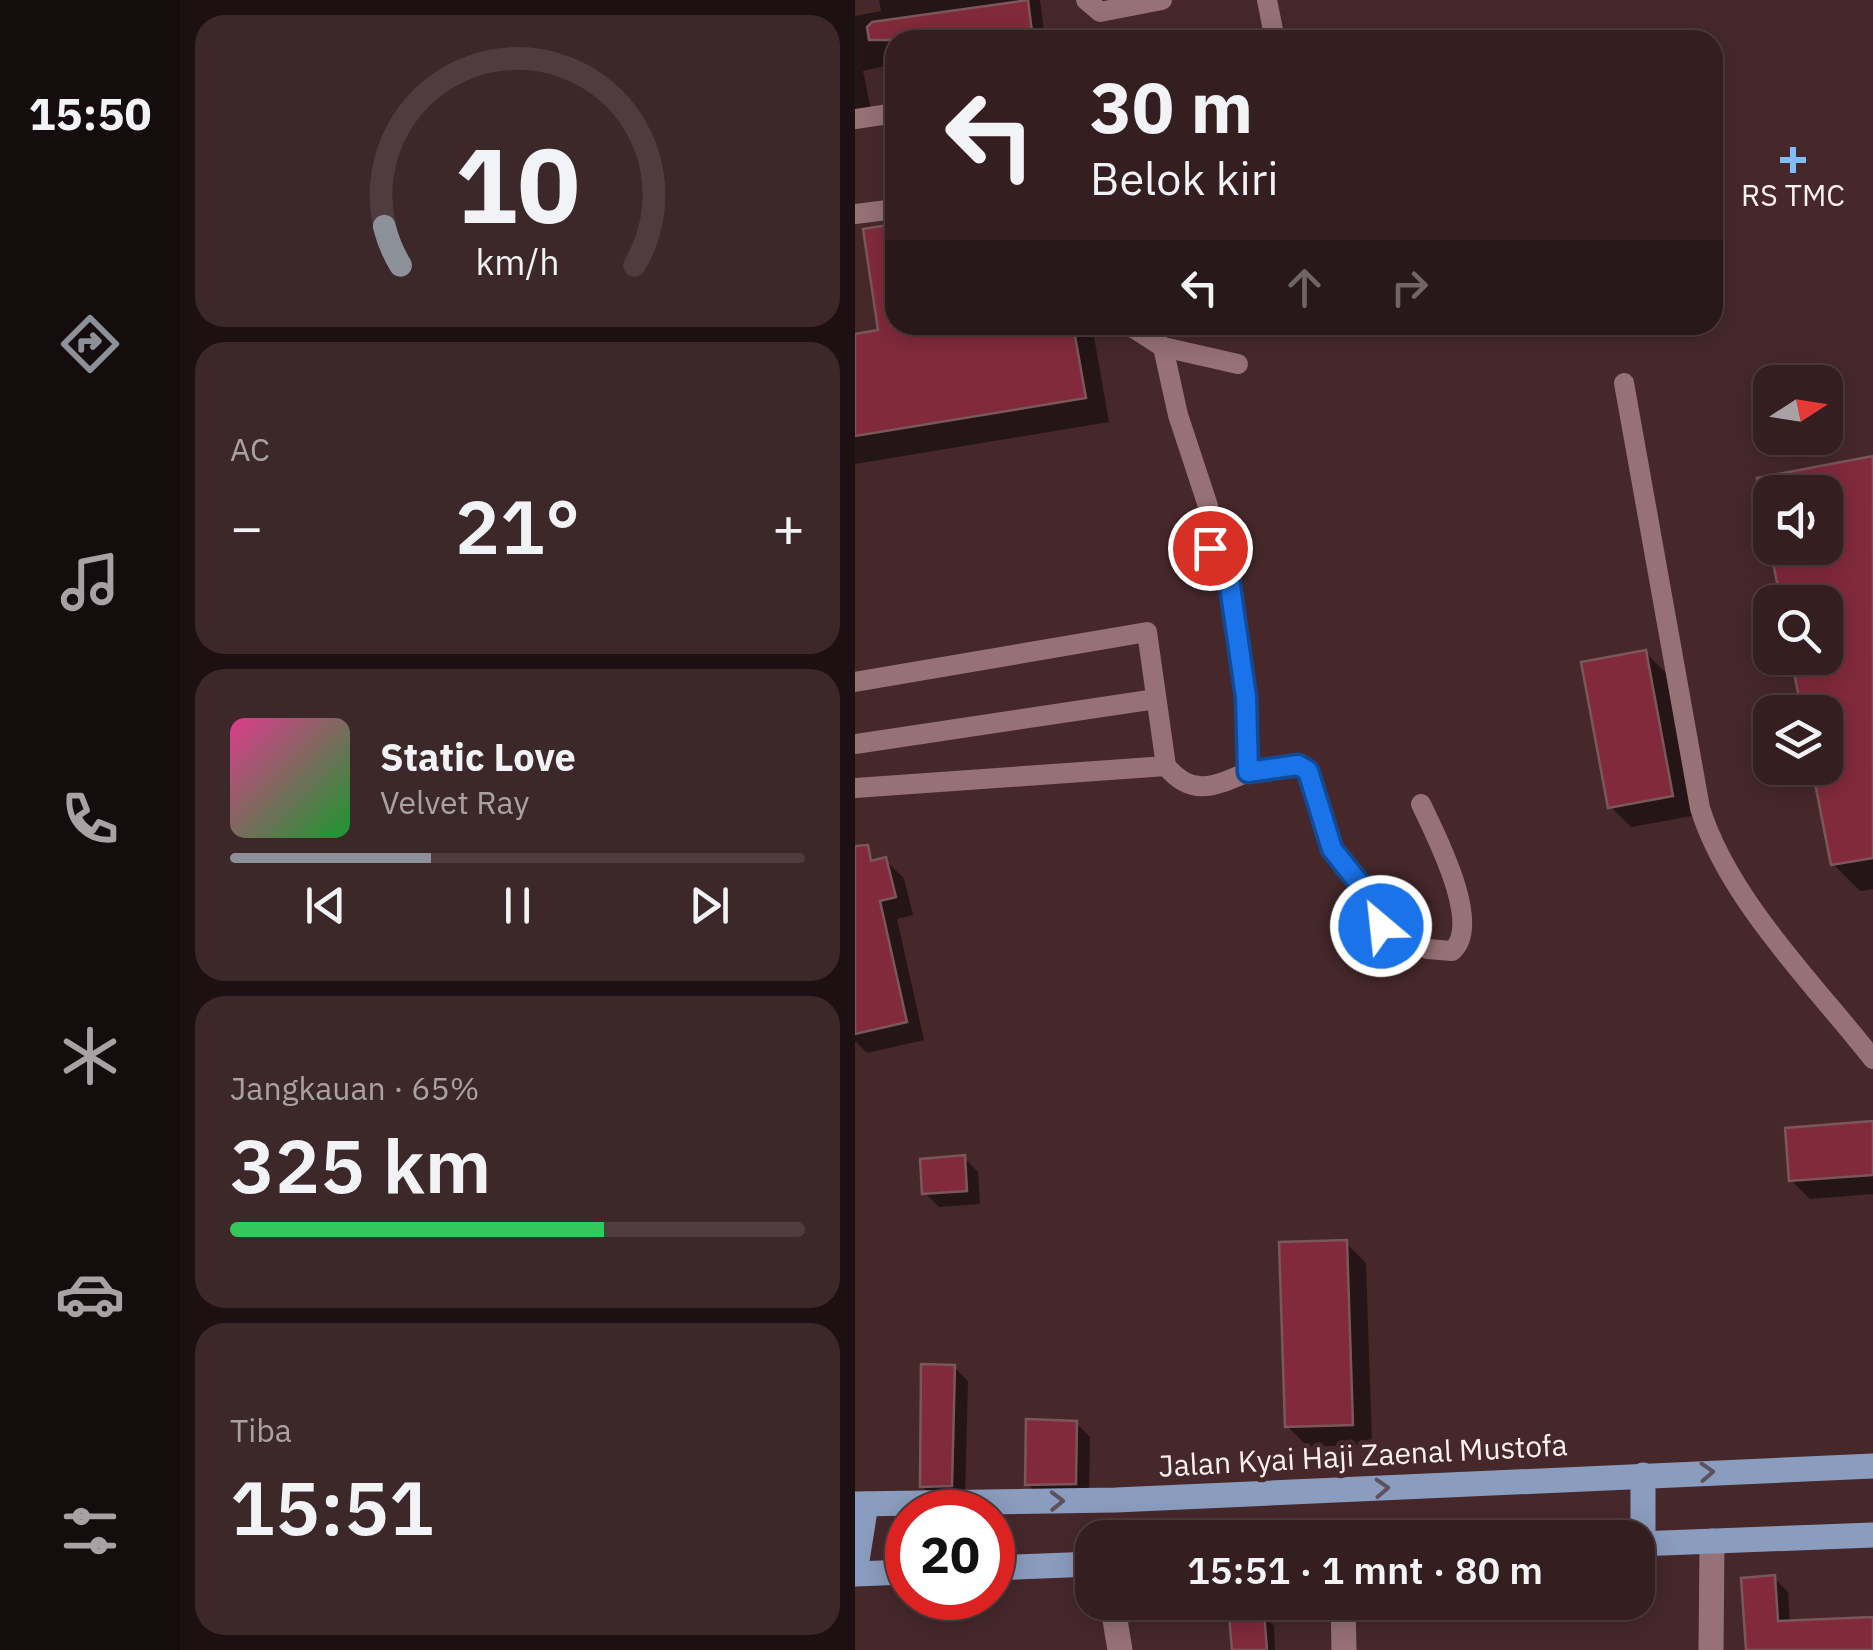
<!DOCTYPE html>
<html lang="id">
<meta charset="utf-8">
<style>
body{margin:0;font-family:"IBM Plex Sans",sans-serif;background:#3c2729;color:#f1f3f6;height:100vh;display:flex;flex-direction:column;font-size:38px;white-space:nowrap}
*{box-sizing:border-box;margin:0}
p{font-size:32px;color:#a9a2a5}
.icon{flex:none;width:55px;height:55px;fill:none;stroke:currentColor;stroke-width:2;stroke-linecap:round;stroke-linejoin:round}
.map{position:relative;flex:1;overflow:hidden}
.sheet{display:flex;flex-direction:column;gap:15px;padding:15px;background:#1d1012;width:675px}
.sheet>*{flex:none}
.hud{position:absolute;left:30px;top:30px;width:838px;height:305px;border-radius:30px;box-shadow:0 5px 25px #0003,0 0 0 2px #4e3c3e;background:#341e20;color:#f1f3f6;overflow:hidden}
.needle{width:65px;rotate:78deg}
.tools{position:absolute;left:898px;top:365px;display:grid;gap:20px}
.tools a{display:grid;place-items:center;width:90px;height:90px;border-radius:20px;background:#341e20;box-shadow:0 5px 25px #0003,0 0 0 2px #4e3c3e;font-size:50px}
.speed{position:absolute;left:30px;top:1490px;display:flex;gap:20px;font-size:50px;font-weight:700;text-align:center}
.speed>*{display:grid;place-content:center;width:130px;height:130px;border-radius:50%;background:#341e20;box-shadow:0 5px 25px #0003,0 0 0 2px #4e3c3e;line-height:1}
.speed .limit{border:15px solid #d22;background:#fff;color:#111}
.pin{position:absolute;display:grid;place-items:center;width:85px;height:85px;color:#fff;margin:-42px;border:5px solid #fff;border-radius:50%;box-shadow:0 2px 10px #0007}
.me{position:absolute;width:110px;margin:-55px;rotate:332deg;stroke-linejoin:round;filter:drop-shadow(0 0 8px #0008)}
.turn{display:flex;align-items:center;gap:35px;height:210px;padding:0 40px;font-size:45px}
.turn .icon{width:130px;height:130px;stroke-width:2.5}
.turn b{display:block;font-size:70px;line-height:85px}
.lanes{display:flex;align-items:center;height:95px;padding:0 40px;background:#0003;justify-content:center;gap:50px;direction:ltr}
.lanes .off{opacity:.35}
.big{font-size:75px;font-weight:600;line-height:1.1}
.sheet .tile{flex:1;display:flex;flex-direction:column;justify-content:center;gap:15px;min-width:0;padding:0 35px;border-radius:30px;background:#3c2729}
.sheet .dial{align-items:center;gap:0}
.dial svg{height:260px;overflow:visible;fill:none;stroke:#4e3c3e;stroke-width:7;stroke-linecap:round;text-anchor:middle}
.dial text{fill:#f1f3f6;stroke:none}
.song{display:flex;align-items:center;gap:30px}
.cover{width:120px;height:120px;border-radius:15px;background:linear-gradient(135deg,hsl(330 70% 55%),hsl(130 70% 35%))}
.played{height:10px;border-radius:5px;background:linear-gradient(90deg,#8c9099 35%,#4e3c3e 35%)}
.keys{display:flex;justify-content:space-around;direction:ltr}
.heat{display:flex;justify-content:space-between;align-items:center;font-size:55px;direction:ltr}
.charge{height:15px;border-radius:8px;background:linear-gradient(90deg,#34c759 65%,#4e3c3e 0)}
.trip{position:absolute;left:220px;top:1520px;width:580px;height:100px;border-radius:30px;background:#341e20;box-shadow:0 5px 25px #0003,0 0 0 2px #4e3c3e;font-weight:600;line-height:100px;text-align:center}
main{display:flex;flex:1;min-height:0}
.dock{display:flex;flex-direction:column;width:180px;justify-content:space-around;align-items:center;background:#150c0d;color:#a9a2a5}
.dock .icon{width:70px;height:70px}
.dock .selected{color:#8c9099}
.dock b{font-size:45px;color:#f1f3f6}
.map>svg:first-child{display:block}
.shadow{fill:#0007}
.building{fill:#822a3c;stroke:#7a575b;stroke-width:2.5}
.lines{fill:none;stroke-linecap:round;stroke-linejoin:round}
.service{stroke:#967175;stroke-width:20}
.minor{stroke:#967175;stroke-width:25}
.primary{stroke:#8b9dbe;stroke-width:25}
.oneway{stroke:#5e515e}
.route-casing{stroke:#114b97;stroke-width:25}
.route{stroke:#1a73e8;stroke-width:18}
.poi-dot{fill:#7ebdf9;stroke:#46282b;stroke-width:4}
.labels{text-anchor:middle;stroke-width:10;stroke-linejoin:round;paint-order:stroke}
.poi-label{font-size:30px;fill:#fef1f2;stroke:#46282b}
.street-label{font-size:30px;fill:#fef1f2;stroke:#46282b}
</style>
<main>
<nav class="dock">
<b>15:50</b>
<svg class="icon selected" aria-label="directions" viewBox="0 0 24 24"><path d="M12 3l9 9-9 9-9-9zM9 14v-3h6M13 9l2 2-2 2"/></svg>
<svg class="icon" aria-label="music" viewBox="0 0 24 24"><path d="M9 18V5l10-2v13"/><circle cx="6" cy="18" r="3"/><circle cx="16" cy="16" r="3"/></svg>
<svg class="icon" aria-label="phone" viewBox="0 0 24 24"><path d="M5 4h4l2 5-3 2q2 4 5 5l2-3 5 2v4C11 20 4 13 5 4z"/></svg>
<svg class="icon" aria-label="climate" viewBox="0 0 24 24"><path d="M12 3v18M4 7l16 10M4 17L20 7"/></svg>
<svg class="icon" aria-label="car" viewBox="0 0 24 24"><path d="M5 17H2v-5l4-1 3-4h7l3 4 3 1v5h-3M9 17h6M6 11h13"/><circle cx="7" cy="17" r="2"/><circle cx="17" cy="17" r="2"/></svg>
<svg class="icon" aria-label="filters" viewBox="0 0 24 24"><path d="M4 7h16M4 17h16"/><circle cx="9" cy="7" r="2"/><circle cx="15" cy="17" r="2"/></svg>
</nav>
<section class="sheet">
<div class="tile dial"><svg viewBox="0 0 100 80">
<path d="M14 69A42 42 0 1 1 86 69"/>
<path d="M14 69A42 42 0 0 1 9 57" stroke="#8c9099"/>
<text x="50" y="56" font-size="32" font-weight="700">10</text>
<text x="50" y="72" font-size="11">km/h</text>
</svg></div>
<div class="tile"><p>AC</p>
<div class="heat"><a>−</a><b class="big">21°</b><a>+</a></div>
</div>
<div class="tile">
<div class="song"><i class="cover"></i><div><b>Static Love</b><p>Velvet Ray</p></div></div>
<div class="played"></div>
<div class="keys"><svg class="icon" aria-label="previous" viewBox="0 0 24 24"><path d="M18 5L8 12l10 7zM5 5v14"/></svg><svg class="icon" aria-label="pause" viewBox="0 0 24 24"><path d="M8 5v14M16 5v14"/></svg><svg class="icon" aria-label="next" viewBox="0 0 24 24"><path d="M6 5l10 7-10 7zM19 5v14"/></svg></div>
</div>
<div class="tile"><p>Jangkauan · 65%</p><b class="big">325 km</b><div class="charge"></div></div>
<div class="tile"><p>Tiba</p><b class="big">15:51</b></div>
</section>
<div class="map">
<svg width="1018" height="1650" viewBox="0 0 1018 1650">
<rect width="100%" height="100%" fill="#46282b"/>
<g class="shadow">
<polygon points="24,0 185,0 190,40 40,40 40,64 8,71 18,119 0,126 0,16 26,11"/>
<polygon points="40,226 40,325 237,325 254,422 0,464 0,336 26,332"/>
<polygon points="1018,458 1018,889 1005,891 978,864 960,768 970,768 970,712 949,712 939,658 970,658 970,602 928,602 918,548 970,548 970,492 915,492 915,533 905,480"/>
<polygon points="790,652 811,673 837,816 776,827 756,807"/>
<polygon points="30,860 49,878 58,915 42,919 69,1040 12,1053 0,1041 0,868"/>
<polygon points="1018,1123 1018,1194 955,1199 936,1180 932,1130"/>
<polygon points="109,1158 123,1172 125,1204 84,1207 70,1193"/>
<polygon points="491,1243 511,1263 517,1444 453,1447 432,1426"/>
<polygon points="99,1367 113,1381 110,1499 81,1499 67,1486"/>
<polygon points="221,1423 235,1437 234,1497 186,1498 173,1484"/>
<polygon points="919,1578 933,1592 935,1623 1018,1620 1018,1650 893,1650"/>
<polygon points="408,1615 419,1626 420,1650 379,1650"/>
</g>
<g class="building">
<polygon points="173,0 178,40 14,40 12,27 17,22"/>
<polygon points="40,224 40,325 35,325 218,325 231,398 0,436 0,334 23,330 8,229"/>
<polygon points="1018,456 1018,858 976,865 957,768 970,768 970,712 947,712 936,658 970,658 970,602 926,602 915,548 970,548 970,492 915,492 915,547 902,478"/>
<polygon points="791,650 818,796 753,808 726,662"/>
<polygon points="13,845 16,861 31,857 41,897 25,901 52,1022 0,1034 0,846"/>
<polygon points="1018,1121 1018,1175 934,1181 930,1128"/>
<polygon points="110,1155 112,1191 67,1194 65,1159"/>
<polygon points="492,1240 498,1425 430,1427 424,1242"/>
<polygon points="66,1364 100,1365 97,1486 65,1487"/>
<polygon points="171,1419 222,1421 221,1484 170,1485"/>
<polygon points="920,1575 923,1621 1018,1617 1018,1650 891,1650 886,1578"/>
<polygon points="409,1612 412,1650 377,1650 374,1615"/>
</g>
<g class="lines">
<g class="service">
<polyline points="231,0 245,12 307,0"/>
<polyline points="412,0 420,40"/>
<polyline points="0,119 40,113"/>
<polyline points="0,214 40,209"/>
<polyline points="274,325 308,347 383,364"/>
<polyline points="308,347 323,415 353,506"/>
<path d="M769,383l76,425c28,91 114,176 173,251"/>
<path d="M0,682l292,-50 19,134c26,32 49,20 82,6l-2,-75 -18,-125 -18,-24"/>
<polyline points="0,744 301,699"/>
<path d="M393,772l50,-7 10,6 24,78 27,34 23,43 46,23 24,2c31,-26 -17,-117 -31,-147"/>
<polyline points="0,788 311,766"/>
</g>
<g class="minor">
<polyline points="257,1602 265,1650"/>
<polyline points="488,1602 489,1650"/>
<polyline points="856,1650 857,1541"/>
</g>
<g class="primary">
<polyline points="0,1504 261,1500 1018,1466"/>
<polyline points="788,1543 788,1475"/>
<polyline points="782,1544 1018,1535"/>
<polyline points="138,1568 238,1564"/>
<polyline points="0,1573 11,1504"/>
<polyline points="0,1574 52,1572"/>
</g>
</g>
<defs><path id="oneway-chevron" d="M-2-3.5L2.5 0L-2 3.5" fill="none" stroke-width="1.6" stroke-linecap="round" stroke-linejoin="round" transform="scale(2.5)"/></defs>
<g class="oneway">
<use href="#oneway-chevron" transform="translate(852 1472) rotate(-3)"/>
<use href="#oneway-chevron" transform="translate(527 1488) rotate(-3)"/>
<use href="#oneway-chevron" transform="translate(202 1501) rotate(-1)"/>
</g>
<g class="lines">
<g class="route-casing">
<polyline id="route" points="355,548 373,572 391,697 393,772 443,765 453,771 477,849 504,883 526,926"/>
</g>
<use href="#route" class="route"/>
</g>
<path class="poi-dot" d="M933 145h10v10h10v10h-10v10h-10v-10h-10v-10h10z"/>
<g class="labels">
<g class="poi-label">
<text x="938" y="206">RS TMC</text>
</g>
<g class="street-label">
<text transform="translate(508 1456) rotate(-3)" y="10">Jalan Kyai Haji Zaenal Mustofa</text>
</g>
</g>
</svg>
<div class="tools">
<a><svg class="needle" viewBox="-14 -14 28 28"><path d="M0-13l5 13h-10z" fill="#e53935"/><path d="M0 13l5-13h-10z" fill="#a9a2a5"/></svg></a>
<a><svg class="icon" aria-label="sound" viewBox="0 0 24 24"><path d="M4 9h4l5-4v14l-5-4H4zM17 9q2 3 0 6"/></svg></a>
<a><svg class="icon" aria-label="search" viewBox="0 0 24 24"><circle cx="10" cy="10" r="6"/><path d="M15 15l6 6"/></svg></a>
<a><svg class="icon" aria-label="layers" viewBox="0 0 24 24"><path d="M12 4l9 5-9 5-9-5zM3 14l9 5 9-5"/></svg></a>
</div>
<div class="speed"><div class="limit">20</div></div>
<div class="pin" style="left:355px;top:548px;background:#d93025"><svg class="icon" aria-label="arrive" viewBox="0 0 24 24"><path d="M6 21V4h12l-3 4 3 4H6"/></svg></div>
<svg class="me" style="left:526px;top:926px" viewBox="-20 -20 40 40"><circle r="17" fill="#1a73e8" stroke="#fff" stroke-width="3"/><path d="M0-11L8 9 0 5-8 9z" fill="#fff"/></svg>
<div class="trip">15:51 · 1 mnt · 80 m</div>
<div class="hud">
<div class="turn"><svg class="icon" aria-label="left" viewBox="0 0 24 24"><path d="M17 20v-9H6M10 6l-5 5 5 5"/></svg><div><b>30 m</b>Belok kiri</div></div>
<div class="lanes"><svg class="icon" aria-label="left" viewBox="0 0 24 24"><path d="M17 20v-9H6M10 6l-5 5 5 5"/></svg><svg class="icon off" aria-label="ahead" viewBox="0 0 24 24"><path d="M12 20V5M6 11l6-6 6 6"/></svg><svg class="icon off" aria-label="right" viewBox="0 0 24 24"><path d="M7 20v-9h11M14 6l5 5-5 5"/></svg></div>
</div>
</div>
</main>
